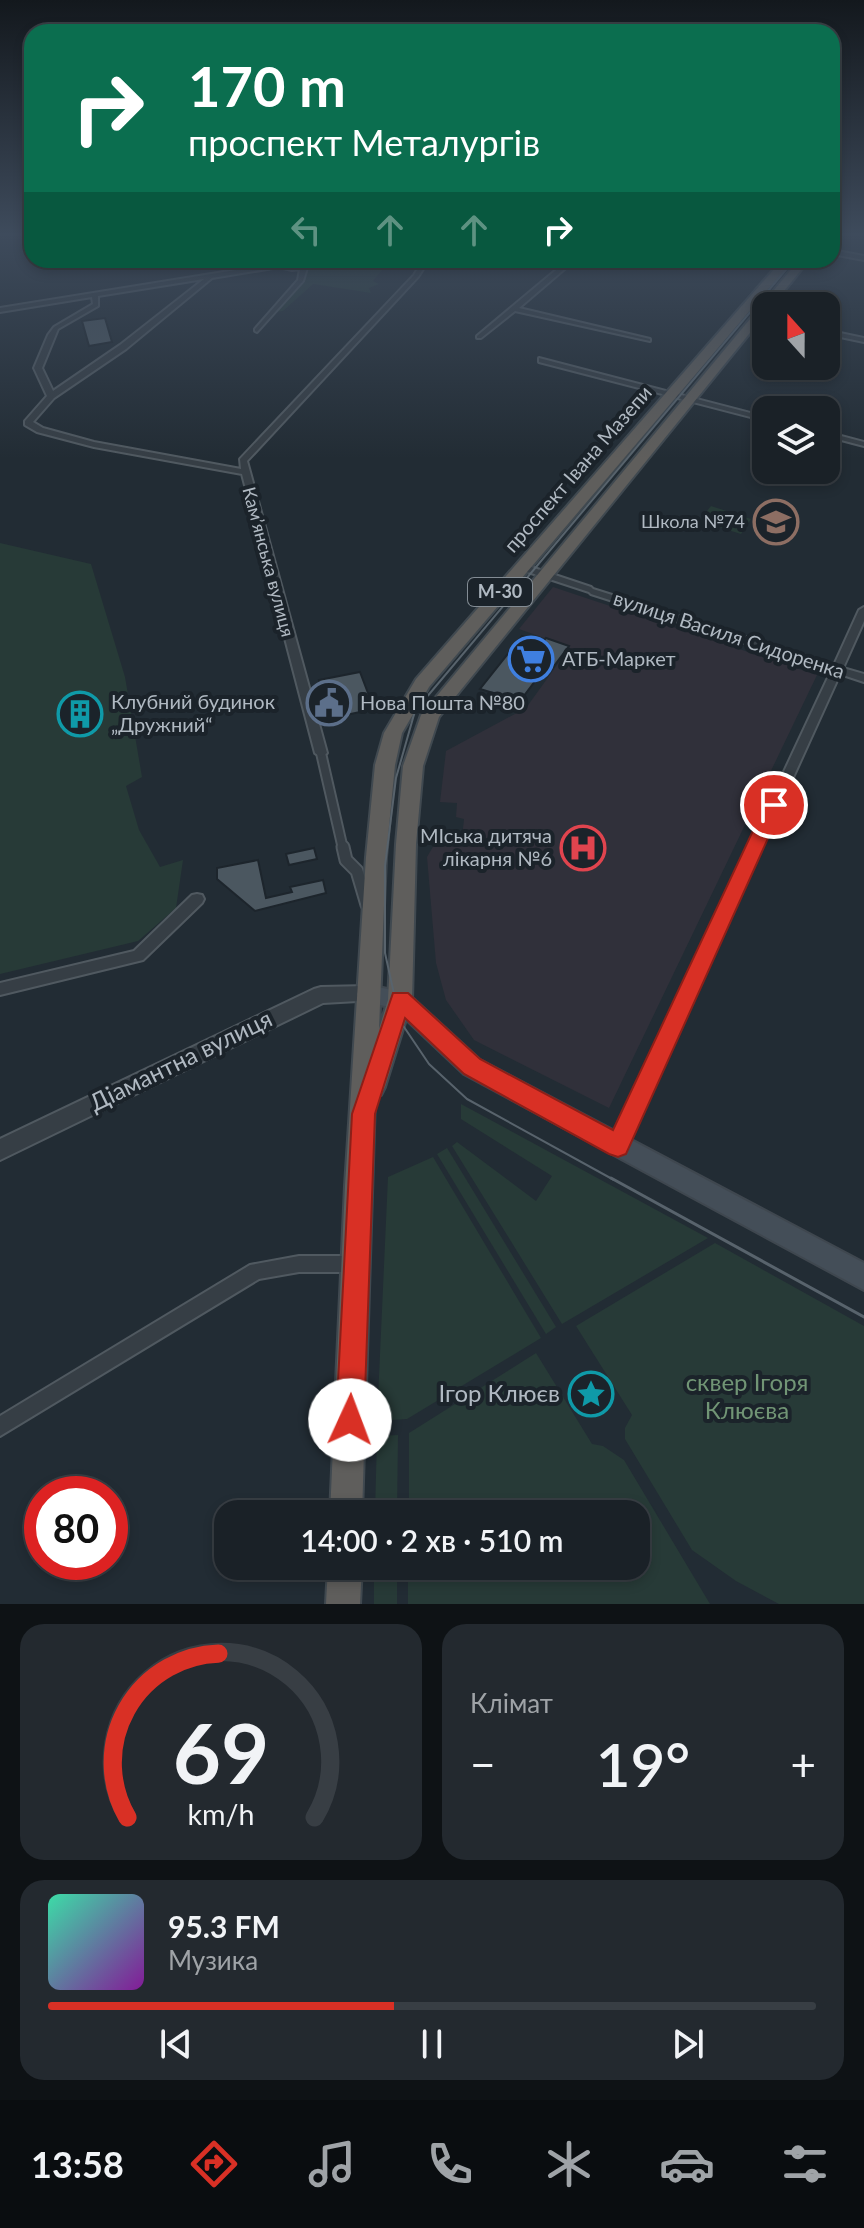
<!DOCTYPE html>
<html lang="uk">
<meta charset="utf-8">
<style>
body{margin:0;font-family:Lato,sans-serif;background:#23292f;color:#f1f3f6;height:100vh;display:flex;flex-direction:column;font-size:30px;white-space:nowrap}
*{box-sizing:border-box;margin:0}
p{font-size:26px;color:#9fa3a7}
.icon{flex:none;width:44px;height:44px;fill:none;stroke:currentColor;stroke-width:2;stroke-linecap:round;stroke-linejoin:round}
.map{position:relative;height:1604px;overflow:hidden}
.details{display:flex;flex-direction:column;gap:20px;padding:20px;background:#0e1215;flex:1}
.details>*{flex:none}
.hud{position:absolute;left:24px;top:24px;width:816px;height:244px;border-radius:24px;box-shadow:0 4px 12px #0003,0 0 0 2px #383e44;background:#0b6e4f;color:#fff;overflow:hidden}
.needle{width:52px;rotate:339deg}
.buttons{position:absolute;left:752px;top:292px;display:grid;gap:16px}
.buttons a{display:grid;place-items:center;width:88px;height:88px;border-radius:16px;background:#1a2127;box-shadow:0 4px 12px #0003,0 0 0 2px #383e44;font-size:40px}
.speed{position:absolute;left:24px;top:1476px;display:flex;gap:16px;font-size:40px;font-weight:700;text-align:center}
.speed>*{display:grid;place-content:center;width:104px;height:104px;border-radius:50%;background:#1a2127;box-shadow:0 4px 12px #0003,0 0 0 2px #383e44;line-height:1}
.speed .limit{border:12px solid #d22;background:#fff;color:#111}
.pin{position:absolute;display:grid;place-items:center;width:68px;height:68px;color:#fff;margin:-34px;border:4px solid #fff;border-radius:50%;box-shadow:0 2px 8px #0007}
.me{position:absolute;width:88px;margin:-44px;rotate:2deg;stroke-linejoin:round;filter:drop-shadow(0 0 6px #0008)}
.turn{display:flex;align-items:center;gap:28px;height:168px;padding:0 32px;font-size:36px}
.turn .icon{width:104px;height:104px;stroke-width:2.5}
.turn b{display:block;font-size:56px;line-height:68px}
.lanes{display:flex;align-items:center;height:76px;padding:0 32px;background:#0003;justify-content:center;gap:40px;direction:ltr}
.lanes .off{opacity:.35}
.big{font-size:60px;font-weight:600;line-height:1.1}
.details .tile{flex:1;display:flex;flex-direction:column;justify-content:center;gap:12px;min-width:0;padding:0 28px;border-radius:24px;background:#23292f}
.details .dial{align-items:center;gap:0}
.dial svg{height:208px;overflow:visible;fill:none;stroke:#383e44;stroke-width:7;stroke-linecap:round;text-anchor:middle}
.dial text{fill:#f1f3f6;stroke:none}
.song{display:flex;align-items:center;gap:24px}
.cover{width:96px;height:96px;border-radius:12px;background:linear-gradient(135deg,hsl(160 70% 55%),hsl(290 70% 35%))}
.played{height:8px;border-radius:4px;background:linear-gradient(90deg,#d93025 45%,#383e44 45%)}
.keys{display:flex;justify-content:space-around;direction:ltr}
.heat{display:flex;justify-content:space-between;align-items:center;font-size:44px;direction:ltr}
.details .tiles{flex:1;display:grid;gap:20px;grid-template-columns:1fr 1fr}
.tile:last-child{grid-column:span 2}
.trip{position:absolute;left:214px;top:1500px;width:436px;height:80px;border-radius:24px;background:#1a2127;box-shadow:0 4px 12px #0003,0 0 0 2px #383e44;font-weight:600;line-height:80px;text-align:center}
.dock{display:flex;height:128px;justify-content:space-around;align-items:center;background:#0a0d10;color:#9fa3a7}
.dock .icon{width:56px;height:56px}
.dock .active{color:#d93025}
.dock b{font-size:36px;color:#f1f3f6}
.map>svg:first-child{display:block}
.medical{fill:#30303a}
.green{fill:#273a37}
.building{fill:#4b5760;stroke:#1d252c;stroke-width:2}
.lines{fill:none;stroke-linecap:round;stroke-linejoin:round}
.pedestrian-far1-casing{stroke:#505960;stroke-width:12}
.pedestrian-casing{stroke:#505960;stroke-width:15}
.minor-casing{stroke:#505960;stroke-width:4}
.tertiary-casing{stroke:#505960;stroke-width:4}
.secondary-casing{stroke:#3f474f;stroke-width:4}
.trunk-casing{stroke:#404950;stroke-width:4}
.pedestrian-far1{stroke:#363e45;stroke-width:8}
.pedestrian{stroke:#363e45;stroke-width:11}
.minor{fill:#363e45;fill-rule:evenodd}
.tertiary{fill:#363e45;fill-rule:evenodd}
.secondary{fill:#444e58;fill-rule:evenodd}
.trunk{fill:#5f5e5c;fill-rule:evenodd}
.tram-far1{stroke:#58636c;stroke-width:2}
.tram{stroke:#58636c;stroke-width:3}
.route{fill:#d93025;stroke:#8d1f18;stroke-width:2}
.labels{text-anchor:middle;stroke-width:8;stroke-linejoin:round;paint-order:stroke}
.far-poi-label{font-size:18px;fill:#b0b9c2;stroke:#1b232a;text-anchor:end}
.far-street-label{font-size:18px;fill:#b0b9c2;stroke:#1b232a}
.shield{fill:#1b232a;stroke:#838c94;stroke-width:2}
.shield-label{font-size:18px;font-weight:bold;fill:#b0b9c2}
.street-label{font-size:20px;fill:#b0b9c2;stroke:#1b232a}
.poi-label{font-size:20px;fill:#b0b9c2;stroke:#1b232a;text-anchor:start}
.near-street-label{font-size:24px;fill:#b0b9c2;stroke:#1b232a}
.near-park-label{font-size:24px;fill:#719575;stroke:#1b232a}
.near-poi-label{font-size:24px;fill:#b0b9c2;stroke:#1b232a;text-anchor:end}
</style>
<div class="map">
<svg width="864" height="1604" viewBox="0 0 864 1604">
<rect width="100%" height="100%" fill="#222c34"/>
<polygon class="medical" points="553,587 817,675 609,1108 474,1040 446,1000 436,963 427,857 437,840 462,838 464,819 456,817 457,803 440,802 446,751 526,708 570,647 519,629"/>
<g class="green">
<polygon points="353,260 396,260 387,264 373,281 379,284 369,288 371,293 313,284 283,311 276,312 299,288 309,269"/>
<polygon points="711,506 751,519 741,534 699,521"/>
<polygon points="0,543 91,564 125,677 142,777 126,786 139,830 160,867 183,860 176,908 138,941 0,974"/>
<polygon points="461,1104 708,1238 562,1324 452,1146 457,1142 536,1201 552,1176 461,1119"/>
<polygon points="447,1148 556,1327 546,1334 437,1154"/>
<polygon points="433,1157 541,1338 407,1419 377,1421 388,1177"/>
<polygon points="715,1243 864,1326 864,1604 779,1604 736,1581 692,1550 625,1439 625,1428 632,1415 576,1326"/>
<polygon points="536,1353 592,1444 603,1446 624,1460 710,1604 408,1604 408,1566 636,1566 636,1514 409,1514 409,1433"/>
<polygon points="398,1435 397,1514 375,1514 377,1436"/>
<rect x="374" y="1566" width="23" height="38"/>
</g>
<g class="building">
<polygon points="105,318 112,342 89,346 82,321"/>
<polygon points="522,636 542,643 546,638 569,646 548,674 542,672 520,701 480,689"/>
<polygon points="360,672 374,709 332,718 319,680"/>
<polygon points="99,704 101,715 61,724 60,713"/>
<polygon points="314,848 317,859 289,865 286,854"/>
<polygon points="258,860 266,898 292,892 290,887 323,880 326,893 255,911 217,879 217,868"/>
</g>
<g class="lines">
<g class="pedestrian-far1-casing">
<polyline id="pedestrian-far1" points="321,753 343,849"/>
</g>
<g class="pedestrian-casing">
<polyline id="pedestrian" points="343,847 346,860 357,871 367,905"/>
</g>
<g class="minor-casing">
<g id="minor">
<path d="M301,260l5,4 41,-4 -40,8 -4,13 -46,51 -2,-1v-2l43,-49 2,-11 -8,1 -13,-3 -67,11 -86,71 -72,49 -21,24 10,6 51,14 147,27 -1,-10 174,-184 9,-15h6l-11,17 -171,184 80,292 -6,4 -6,-4 -73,-279 -148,-27 -57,-15 -12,-7v-4l22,-25 -13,-28 14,-33 6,-8 39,-23 -1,-7 -92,15v-4l279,-45 13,3 8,-1 -2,-3zM204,279l-84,66 -67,46 -11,-23 16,-39 40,-23v-10z"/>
<polygon points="568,260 575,260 519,308 650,339 650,341 515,311 481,338 477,338 477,336"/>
<polygon points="826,330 864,338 864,342 826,334"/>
<polygon points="539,358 766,417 766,421 539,362"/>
<polygon points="826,432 864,442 864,446 826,436"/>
<polygon points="522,564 591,587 593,589 834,665 859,610 864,607 864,621 843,668 864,674 864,682 840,674 624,1150 618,1153 612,1150 610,1145 612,1140 831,671 591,594 589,592 519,569 517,567"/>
<polygon points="197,894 202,895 204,899 202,903 143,960 0,995 0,983 134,951 192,895"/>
<polygon points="299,1256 355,1256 361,1258 363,1264 361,1270 355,1272 299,1272 259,1279 0,1436 0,1416 250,1265"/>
</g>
</g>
<g class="tertiary-casing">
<g id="tertiary">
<polygon points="832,250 864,256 864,260 832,254"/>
<polygon points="368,986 375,988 377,994 375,1000 323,1003 0,1160 0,1139 314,989 321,987"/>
</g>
</g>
<g class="secondary-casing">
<polygon id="secondary" points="368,985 407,993 480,1060 864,1263 864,1290 464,1074 394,1008 361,1001 357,994 361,987"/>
</g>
<g class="trunk-casing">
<g id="trunk">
<polygon points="782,260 793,260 429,687 402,733 395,765 386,857 379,1029 388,1000 396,844 403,766 421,715 799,260 809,260 772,306 766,306 766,313 439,717 423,766 416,844 412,1000 385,1087 381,1095 375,1098 362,1514 330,1514 345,1186 366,857 375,765 384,733 416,679"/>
<polygon points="328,1566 362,1566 360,1604 326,1604"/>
</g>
</g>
<use href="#pedestrian-far1" class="pedestrian-far1"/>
<use href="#pedestrian" class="pedestrian"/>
<use href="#minor" class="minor"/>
<use href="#tertiary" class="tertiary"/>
<use href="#secondary" class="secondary"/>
<use href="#trunk" class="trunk"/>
<polyline class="tram-far1" points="614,1180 467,1099 429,1064 400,1021 385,953 385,866 396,778 415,711 794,260"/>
<polyline class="tram" points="611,1178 864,1317"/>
</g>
<linearGradient id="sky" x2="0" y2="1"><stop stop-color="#13181d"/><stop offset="0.51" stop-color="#3e4b5c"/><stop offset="1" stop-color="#3e4b5c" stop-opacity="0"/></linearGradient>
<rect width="864" height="459" fill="url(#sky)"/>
<polygon class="route" points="774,798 783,805 626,1154 618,1157 609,1154 464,1074 405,1018 375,1114 364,1420 360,1430 350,1435 340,1430 336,1420 352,1114 393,993 408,993 480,1059 613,1130 765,805"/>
<defs>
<g id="school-ring" transform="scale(2.3)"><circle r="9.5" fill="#1b232a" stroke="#8d6e63" stroke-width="1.5"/><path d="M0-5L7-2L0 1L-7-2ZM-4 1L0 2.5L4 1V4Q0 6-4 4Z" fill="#8d6e63"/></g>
<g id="supermarket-ring" transform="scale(2.3)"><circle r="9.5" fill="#1b232a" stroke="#3f7fe0" stroke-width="1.5"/><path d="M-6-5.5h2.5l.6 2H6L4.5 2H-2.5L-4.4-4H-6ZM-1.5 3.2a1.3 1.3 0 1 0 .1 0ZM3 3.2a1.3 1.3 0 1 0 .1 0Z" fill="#3f7fe0"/></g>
<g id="civic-ring" transform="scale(2.3)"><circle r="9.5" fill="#1b232a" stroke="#5c6f8a" stroke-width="1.5"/><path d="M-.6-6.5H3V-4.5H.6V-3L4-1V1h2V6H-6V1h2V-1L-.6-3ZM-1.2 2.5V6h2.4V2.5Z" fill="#5c6f8a"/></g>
<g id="building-ring" transform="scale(2.3)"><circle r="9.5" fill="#1b232a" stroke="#0f9aa8" stroke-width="1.5"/><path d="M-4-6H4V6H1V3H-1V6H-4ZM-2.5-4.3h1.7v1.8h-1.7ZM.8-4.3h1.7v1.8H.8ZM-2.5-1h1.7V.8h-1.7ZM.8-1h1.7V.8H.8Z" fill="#0f9aa8"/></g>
<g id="hospital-ring" transform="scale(2.3)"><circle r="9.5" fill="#1b232a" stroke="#e0444e" stroke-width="1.5"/><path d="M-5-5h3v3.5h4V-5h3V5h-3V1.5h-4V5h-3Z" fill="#e0444e"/></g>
<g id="sight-ring" transform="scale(2.3)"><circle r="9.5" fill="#1b232a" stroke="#0f9aa8" stroke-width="1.5"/><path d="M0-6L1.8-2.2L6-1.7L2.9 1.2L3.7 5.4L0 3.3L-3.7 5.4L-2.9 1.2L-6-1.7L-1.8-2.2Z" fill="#0f9aa8"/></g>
</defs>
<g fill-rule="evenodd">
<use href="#school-ring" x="776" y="522"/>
<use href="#supermarket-ring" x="531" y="659"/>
<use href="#civic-ring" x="329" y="703"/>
<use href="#building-ring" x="80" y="714"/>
<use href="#hospital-ring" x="583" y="848"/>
<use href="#sight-ring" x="591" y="1394"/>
</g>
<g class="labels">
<g class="far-poi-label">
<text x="745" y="528">Школа №74</text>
</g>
<g class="far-street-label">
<text transform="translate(268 562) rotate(75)" y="6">Камʼянська вулиця</text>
</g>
<rect class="shield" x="468" y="578" width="64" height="28" rx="6"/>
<g class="shield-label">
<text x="500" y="598">М-30</text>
</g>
<g class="street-label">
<text transform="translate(578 469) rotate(-49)" y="7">проспект Івана Мазепи</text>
<text transform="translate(729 635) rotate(18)" y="7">вулиця Василя Сидоренка</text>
</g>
<g class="poi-label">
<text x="562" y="666">АТБ-Маркет</text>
<text x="111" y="709">Клубний будинок<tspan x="111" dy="23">„Дружний“</tspan></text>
<text x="360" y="710">Нова Пошта №80</text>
<text x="552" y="843" text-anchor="end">МІська дитяча<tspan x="552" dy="23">лікарня №6</tspan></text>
</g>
<g class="near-street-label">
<text transform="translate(181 1061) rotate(-26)" y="8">Діамантна вулиця</text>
</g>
<g class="near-park-label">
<text x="747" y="1391">сквер Ігоря<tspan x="747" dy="28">Клюєва</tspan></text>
</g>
<g class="near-poi-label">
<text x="560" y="1402">Ігор Клюєв</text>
</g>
</g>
</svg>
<div class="buttons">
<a><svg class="needle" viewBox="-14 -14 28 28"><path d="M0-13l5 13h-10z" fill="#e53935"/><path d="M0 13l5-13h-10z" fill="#9fa3a7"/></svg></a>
<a><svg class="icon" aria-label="layers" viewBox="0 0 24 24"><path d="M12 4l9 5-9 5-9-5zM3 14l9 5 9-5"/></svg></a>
</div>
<div class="speed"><div class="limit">80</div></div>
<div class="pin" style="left:774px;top:805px;background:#d93025"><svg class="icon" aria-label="arrive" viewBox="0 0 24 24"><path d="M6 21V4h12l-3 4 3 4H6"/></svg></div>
<svg class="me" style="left:350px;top:1420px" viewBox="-20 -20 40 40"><circle r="19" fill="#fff"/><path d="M0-13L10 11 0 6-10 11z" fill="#d93025"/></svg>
<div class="trip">14:00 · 2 хв · 510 m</div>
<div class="hud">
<div class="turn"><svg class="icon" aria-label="right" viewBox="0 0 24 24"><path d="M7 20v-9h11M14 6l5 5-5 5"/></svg><div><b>170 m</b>проспект Металургів</div></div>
<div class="lanes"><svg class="icon off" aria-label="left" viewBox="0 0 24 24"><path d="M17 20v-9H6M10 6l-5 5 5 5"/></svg><svg class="icon off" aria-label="ahead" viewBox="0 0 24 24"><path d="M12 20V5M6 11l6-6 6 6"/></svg><svg class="icon off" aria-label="ahead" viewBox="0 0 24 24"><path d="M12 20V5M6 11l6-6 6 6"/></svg><svg class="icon" aria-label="right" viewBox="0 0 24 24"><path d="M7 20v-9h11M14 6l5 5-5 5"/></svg></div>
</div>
</div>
<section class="details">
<div class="tiles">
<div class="tile dial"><svg viewBox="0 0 100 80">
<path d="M14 69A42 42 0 1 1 86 69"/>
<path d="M14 69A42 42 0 0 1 49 6" stroke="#d93025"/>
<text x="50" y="56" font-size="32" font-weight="700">69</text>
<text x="50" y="72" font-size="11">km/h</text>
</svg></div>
<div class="tile"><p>Клімат</p>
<div class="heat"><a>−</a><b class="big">19°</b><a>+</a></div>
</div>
<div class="tile">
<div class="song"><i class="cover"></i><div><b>95.3 FM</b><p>Музика</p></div></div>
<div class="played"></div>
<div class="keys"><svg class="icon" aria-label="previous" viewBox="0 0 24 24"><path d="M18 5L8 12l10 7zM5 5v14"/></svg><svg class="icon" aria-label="pause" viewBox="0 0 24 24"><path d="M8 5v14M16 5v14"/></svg><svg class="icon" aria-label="next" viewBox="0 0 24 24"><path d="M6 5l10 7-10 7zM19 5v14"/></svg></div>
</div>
</div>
</section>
<nav class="dock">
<b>13:58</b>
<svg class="icon active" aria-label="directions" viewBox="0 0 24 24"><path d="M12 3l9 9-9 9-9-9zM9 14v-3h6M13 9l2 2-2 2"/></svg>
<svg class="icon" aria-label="music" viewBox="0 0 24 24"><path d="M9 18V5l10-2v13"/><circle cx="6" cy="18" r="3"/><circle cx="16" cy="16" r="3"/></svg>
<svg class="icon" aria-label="phone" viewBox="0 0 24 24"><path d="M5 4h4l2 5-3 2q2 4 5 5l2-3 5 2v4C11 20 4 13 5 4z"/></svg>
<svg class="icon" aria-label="climate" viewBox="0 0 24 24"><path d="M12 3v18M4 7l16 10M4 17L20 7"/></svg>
<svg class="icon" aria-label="car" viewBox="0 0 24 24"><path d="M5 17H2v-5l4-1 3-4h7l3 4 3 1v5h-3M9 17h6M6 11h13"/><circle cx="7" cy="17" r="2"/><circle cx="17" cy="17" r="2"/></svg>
<svg class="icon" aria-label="filters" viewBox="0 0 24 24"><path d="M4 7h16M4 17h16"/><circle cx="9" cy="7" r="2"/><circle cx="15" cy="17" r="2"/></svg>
</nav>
